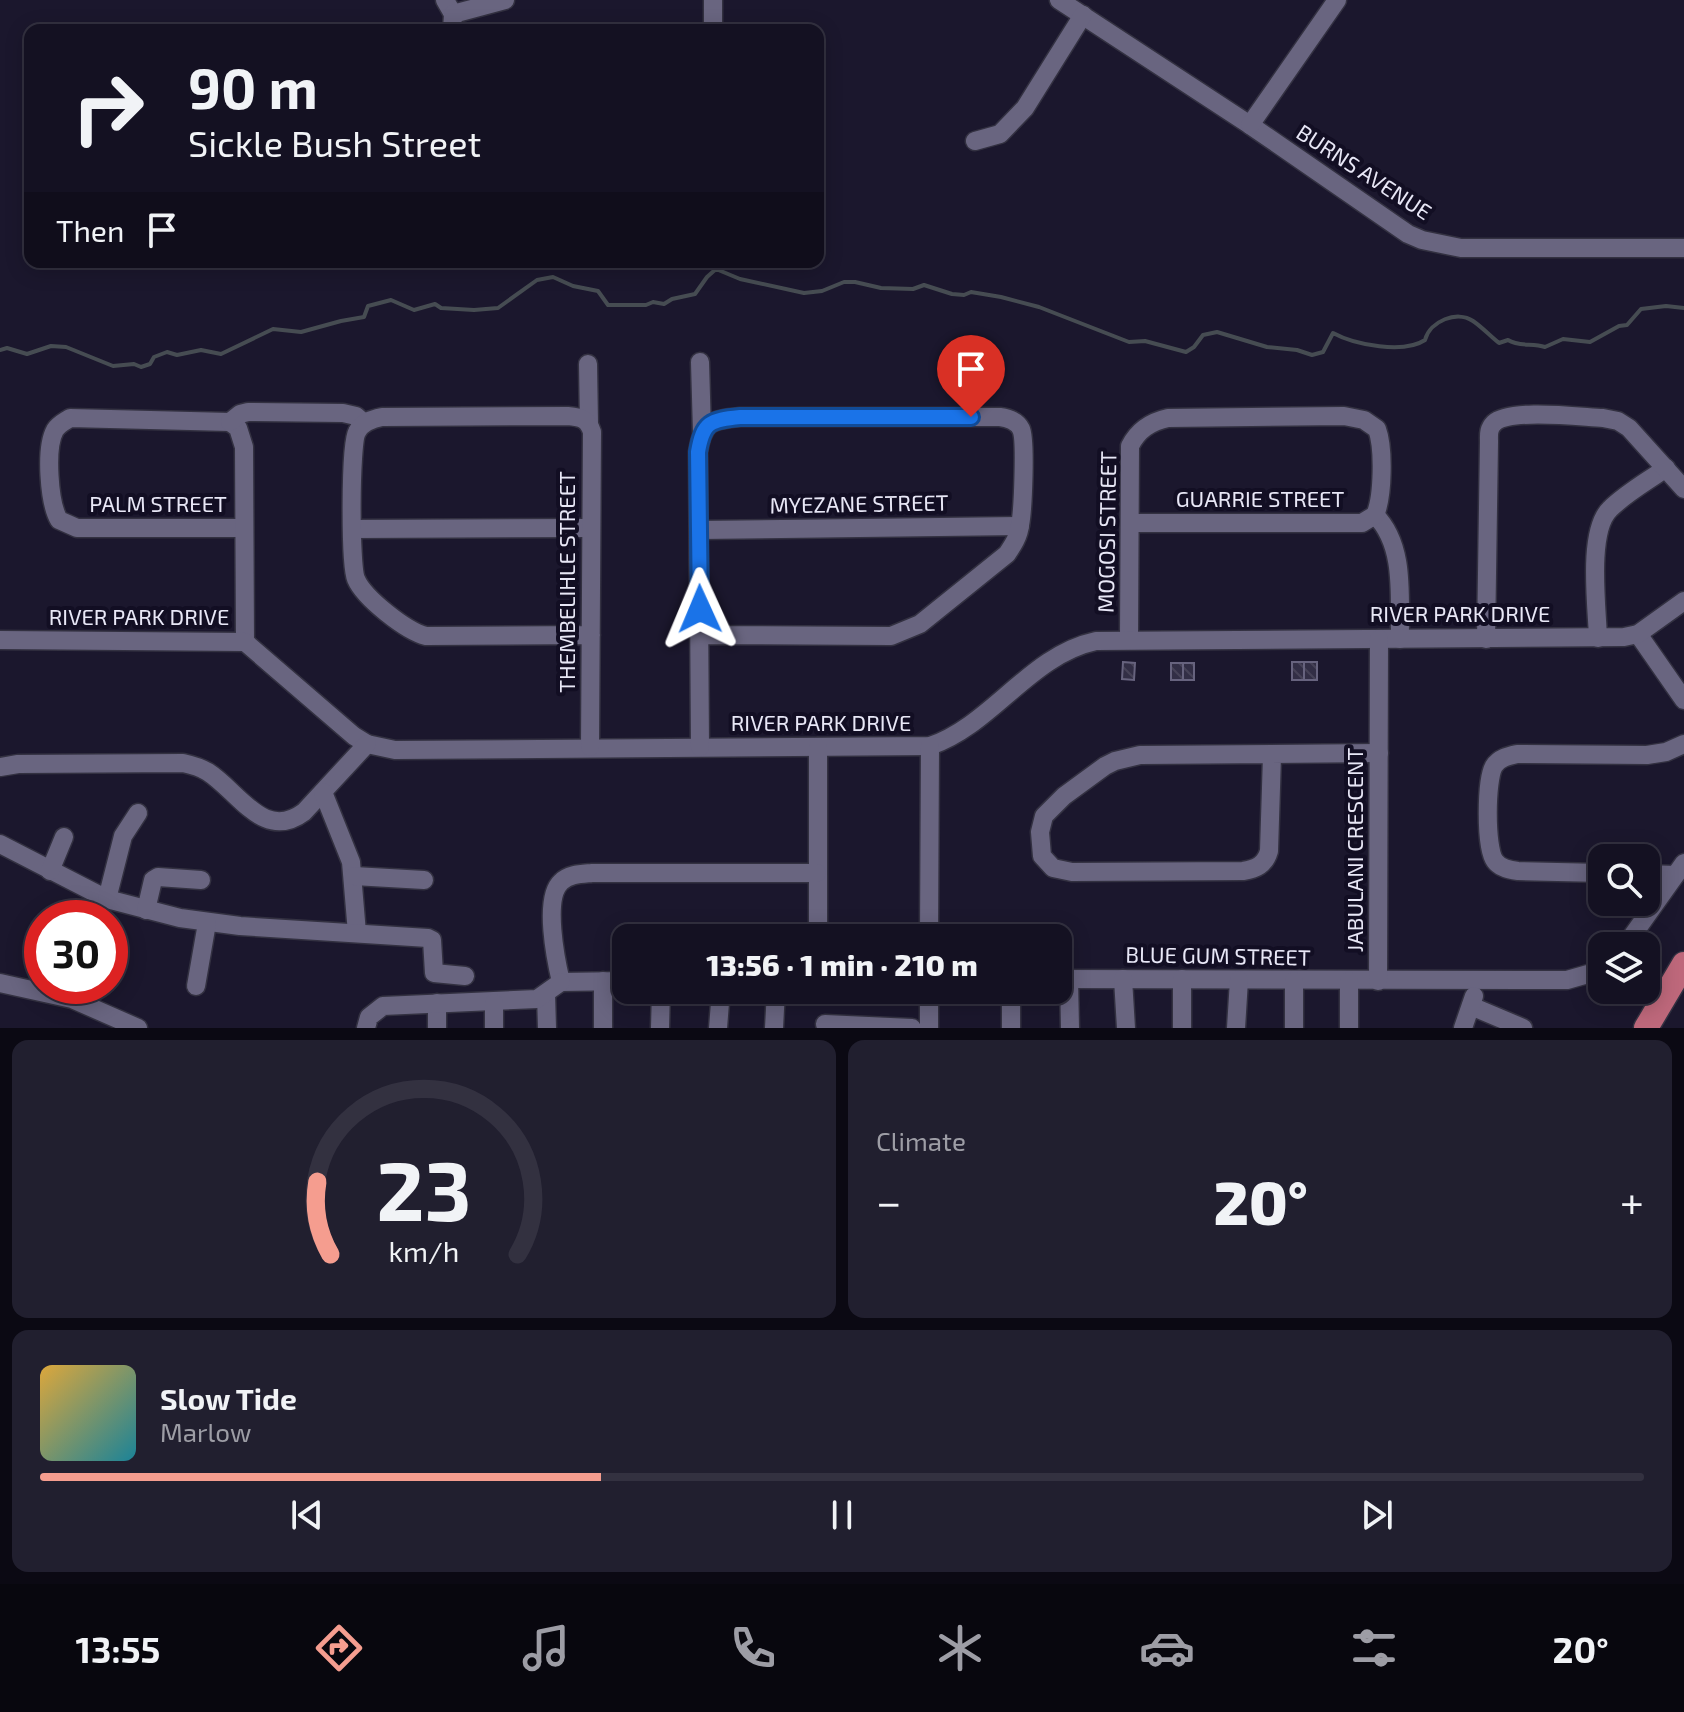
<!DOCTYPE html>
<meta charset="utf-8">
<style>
body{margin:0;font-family:"Exo 2",sans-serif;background:#211f2f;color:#f1f3f6;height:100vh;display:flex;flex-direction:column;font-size:30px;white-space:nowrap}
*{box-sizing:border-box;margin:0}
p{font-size:26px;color:#9d9da5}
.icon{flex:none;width:44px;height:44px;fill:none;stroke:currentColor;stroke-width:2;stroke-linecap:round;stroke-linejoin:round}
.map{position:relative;height:1028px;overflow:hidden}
.details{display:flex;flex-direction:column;gap:12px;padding:12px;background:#0b0913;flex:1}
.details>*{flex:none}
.hud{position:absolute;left:24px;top:24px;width:800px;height:244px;border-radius:16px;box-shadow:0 4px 20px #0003,0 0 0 2px #333140;background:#141122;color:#f1f3f6;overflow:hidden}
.tools{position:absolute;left:1588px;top:844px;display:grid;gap:16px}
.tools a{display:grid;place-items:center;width:72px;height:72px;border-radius:16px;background:#141122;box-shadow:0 4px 20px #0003,0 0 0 2px #333140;font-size:40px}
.speed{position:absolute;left:24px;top:900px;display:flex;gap:16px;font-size:40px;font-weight:700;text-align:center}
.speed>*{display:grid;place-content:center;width:104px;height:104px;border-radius:50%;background:#141122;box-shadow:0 4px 20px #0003,0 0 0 2px #333140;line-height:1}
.speed .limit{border:12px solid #d22;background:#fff;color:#111}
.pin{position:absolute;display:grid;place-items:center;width:68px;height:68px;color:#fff;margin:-82px -34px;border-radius:50% 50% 50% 0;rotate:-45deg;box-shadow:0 0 8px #0007}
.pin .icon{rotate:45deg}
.me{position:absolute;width:88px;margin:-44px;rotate:359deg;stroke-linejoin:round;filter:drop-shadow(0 0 6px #0008)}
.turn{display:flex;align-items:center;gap:28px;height:168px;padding:0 32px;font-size:36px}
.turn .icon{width:104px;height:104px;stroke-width:2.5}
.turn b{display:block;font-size:56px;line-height:68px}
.then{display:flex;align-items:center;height:76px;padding:0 32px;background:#0003;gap:16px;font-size:30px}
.big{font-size:60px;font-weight:800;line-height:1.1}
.details .tile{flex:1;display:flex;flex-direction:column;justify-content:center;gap:12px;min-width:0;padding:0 28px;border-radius:16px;background:#211f2f}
.details .dial{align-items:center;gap:0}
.dial svg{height:208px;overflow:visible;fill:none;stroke:#333140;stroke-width:7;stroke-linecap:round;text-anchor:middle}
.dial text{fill:#f1f3f6;stroke:none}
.song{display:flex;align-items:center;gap:24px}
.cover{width:96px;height:96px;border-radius:12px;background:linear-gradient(135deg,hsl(40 70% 55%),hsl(190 70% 35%))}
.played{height:8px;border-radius:4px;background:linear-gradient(90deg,#f59d8f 35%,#333140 35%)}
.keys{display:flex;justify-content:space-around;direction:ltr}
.heat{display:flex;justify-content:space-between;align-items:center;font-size:44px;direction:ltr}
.details .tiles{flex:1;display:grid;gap:12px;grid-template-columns:1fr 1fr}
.tile:last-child{grid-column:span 2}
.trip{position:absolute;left:612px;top:924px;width:460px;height:80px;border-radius:16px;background:#141122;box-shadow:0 4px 20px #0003,0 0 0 2px #333140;font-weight:800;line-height:80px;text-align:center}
.menu{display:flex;height:128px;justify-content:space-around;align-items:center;background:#08070e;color:#9d9da5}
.menu .icon{width:56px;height:56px}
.menu .selected{color:#f59d8f}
.menu b{font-size:36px;color:#f1f3f6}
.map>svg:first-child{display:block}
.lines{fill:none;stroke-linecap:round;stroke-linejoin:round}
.stream{stroke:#464c52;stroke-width:4}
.building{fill:url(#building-back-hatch);stroke:#67637e;stroke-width:2}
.minor-casing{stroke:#333141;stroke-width:21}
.major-casing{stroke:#333141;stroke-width:27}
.minor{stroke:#696580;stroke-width:18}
.major{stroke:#be687b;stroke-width:24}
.route-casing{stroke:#114b97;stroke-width:20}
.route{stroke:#1a73e8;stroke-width:14}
.labels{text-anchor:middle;stroke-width:8;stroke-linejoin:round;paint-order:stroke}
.street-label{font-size:22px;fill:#e8e7f6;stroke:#120e23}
</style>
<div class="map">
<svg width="1684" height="1028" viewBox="0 0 1684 1028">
<defs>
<pattern id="building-back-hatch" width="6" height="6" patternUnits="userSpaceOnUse" patternTransform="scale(2)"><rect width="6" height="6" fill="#322e45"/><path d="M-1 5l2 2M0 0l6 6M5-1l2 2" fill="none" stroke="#464257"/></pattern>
</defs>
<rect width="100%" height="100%" fill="#1b172d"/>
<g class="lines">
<path class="stream" d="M0,350l7,-2 20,6 24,-8 15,1 47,19 21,-2 7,3 9,-3 4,-7 13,-5 10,3 24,-5 20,4 52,-25 28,3 40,-11 23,-4 4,-11 23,-6 23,10 21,-6 6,4 33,2 24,-2 39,-28 16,-3 20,9 25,5 10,14h38l7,-3 11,2 8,-5 23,-5 12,-17 9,-8 24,10 64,14 18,-2 22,-9h11l26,6 32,1 11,-4 28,9 12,1 7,-3 30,5 38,10 90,35 16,-1 41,11 8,-5 9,-12 14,-3 50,15 30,3 15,5 11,-3 10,-19c22,12 71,21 92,7 5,-19 32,-30 48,-19 9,6 17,15 26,22l9,-3c11,7 24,3 37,7l18,-8 27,3 29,-16 8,-1 14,-16 25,-3 18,2"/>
</g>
<g class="building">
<polygon points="1123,662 1135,663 1134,680 1122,679"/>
<rect x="1292" y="662" width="12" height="18"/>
<rect x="1304" y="662" width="13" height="18"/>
<rect x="1171" y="663" width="12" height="17"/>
<rect x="1183" y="663" width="11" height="17"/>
</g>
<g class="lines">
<g class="minor-casing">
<g id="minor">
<polyline points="445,0 453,14 452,30"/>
<polyline points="713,0 713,30"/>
<polyline points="1059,0 1250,125 1408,234 1422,240 1461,248 1684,248"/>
<polyline points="453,14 505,0"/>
<polyline points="1250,125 1337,0"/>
<polyline points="975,141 1000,134 1025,108 1083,15"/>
<polyline points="700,362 702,432"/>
<polyline points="588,364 589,424"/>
<path d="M230,422l-160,-4c-6,4 -11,6 -15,12 -10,18 -6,73 4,90l18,8h167"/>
<polyline points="230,422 238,428 244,447 245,642"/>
<polyline points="230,422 240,414 248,412 343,413 356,416 364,423"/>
<path d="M1375,515c31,31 24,83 25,124"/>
<polyline points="353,529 589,528"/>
<polyline points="699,530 1020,526"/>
<polyline points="1638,634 1684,700"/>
<path d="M1598,638c-1,-31 -11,-107 12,-129 16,-16 38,-28 56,-41"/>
<path d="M1129,639l1,-193c8,-16 20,-24 38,-28l176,-2 20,4 13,9c7,19 6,68 -2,86l-13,8h-231"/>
<path d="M1486,639l3,-197c0,-7 -1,-13 5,-19 16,-15 86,-6 109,-5l15,3 11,7 55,61"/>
<path d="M0,640l245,2 109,94 13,8 28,6 535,-4c62,-21 100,-91 166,-105l528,-4 14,-3 46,-33"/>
<path d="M590,747l2,-315c-4,-13 -11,-15 -24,-16l-186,1c-10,2 -20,5 -25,15 -7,12 -7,133 -1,147 8,19 50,52 70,57l165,-1"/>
<path d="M700,747l-2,-295c5,-30 12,-32 42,-35h260c8,1 17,4 21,12 5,10 2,82 -1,96 -1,11 -7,20 -13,29l-87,70 -29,12 -190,-1"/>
<polyline points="818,747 818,938"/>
<path d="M1272,756l-3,95c-4,14 -13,18 -26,20l-171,1 -19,-4 -11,-12 -2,-24 4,-16 20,-20 41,-30 10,-5 25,-6 239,-2"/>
<path d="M0,767l18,-3 165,-1c9,2 17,4 25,9 31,20 56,70 96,40l63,-68"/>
<polyline points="323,792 351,862 357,933"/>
<polyline points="0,844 107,899 180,918 240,926 428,938 432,940 434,973 465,976"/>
<polyline points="50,871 64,837"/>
<path d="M1602,873l-84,-2c-9,-1 -18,-3 -23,-10 -10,-13 -9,-82 -1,-95 5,-8 14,-10 23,-12l130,1 19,-3 18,-8"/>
<polyline points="1646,874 1675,875"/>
<polyline points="354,876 424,880"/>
<polyline points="107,899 123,836 138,813"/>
<polyline points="146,910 153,880 158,877 201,880"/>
<polyline points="929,938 930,746"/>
<polyline points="1625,946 1684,863"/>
<polyline points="1058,979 1567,980 1602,970"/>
<polyline points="1069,979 1070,1028"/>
<polyline points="1123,979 1126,1028"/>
<path d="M626,981l-65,1c-5,-21 -18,-84 0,-100 8,-8 20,-8 31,-9h225"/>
<polyline points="1294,981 1294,1028"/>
<polyline points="1349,981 1349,1028"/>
<polyline points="1378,981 1379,639"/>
<polyline points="0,983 72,999 138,1028"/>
<polyline points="196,986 207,923"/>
<polyline points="1011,990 1011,1028"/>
<polyline points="546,994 547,1028"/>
<polyline points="437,1003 437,1028"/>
<polyline points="1471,1006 1523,1028"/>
<polyline points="825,1024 912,1028"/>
<polyline points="366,1028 369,1017 383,1006 537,999 561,982"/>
<polyline points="494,1028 494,1003"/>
<polyline points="603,1028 603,981"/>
<polyline points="660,1028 661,990"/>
<polyline points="718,1028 721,990"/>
<polyline points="774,1028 776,990"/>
<polyline points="929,1028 929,990"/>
<polyline points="1182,1028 1182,979"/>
<polyline points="1236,1028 1239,980"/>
<polyline points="1463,1028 1474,996"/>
</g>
</g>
<g class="major-casing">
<polyline id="major" points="1646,1028 1684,964"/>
</g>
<use href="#minor" class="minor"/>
<use href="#major" class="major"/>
</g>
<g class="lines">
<g class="route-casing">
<path id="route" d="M700,609l-2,-157c5,-30 12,-32 42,-35h231"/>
</g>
<use href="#route" class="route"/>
</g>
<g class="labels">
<g class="street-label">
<text transform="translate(1364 172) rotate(33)" y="8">BURNS AVENUE</text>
<text x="1260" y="507">GUARRIE STREET</text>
<text x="158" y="512">PALM STREET</text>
<text transform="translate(859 504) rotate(-1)" y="8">MYEZANE STREET</text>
<text transform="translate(1107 532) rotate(-89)" y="8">MOGOSI STREET</text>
<text transform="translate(567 582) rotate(-90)" y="8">THEMBELIHLE STREET</text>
<text x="1460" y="622">RIVER PARK DRIVE</text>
<text x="139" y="625">RIVER PARK DRIVE</text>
<text x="821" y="731">RIVER PARK DRIVE</text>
<text transform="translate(1355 850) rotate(-90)" y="8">JABULANI CRESCENT</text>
<text transform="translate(1218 956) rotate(1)" y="8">BLUE GUM STREET</text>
</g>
</g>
</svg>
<div class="tools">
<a><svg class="icon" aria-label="search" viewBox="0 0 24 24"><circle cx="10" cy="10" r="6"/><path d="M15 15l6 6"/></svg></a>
<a><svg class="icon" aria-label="layers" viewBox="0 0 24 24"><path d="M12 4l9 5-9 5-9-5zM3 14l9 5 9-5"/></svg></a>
</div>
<div class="speed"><div class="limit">30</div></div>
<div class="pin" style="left:971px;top:417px;background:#d93025"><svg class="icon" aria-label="arrive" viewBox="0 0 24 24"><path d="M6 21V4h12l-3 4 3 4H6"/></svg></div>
<svg class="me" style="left:700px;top:609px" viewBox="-20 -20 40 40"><path d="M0-17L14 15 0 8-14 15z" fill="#1a73e8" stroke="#fff" stroke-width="4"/></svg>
<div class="trip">13:56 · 1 min · 210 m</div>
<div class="hud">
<div class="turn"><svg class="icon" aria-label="right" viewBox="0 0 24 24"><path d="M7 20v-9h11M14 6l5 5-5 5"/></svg><div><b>90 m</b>Sickle Bush Street</div></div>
<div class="then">Then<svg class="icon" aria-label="arrive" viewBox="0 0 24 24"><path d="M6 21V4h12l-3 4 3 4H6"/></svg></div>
</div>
</div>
<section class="details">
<div class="tiles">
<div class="tile dial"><svg viewBox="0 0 100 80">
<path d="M14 69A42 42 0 1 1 86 69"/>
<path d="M14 69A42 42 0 0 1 9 41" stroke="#f59d8f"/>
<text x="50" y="56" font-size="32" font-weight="700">23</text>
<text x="50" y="72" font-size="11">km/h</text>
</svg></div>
<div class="tile"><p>Climate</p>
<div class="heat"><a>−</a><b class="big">20°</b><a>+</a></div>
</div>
<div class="tile">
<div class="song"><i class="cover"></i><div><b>Slow Tide</b><p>Marlow</p></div></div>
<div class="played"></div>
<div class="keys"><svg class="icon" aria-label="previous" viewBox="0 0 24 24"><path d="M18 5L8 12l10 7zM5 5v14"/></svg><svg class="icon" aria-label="pause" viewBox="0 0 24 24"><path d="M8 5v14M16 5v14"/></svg><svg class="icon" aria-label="next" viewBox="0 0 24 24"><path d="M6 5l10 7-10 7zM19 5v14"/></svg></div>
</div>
</div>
</section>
<nav class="menu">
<b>13:55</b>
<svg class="icon selected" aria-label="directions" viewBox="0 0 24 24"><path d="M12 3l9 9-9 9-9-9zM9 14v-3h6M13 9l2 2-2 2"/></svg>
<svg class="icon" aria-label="music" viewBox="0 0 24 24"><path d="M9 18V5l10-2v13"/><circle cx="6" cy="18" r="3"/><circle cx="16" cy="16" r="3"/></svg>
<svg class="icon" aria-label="phone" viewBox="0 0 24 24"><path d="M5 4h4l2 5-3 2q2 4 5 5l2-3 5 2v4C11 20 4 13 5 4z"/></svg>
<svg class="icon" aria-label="climate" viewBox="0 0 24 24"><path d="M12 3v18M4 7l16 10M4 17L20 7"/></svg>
<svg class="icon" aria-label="car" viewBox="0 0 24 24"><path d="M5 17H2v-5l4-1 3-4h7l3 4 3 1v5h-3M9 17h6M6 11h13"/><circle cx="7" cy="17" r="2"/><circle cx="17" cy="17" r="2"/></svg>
<svg class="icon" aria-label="filters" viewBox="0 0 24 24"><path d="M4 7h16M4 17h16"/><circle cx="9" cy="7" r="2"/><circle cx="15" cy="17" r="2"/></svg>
<b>20°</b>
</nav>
